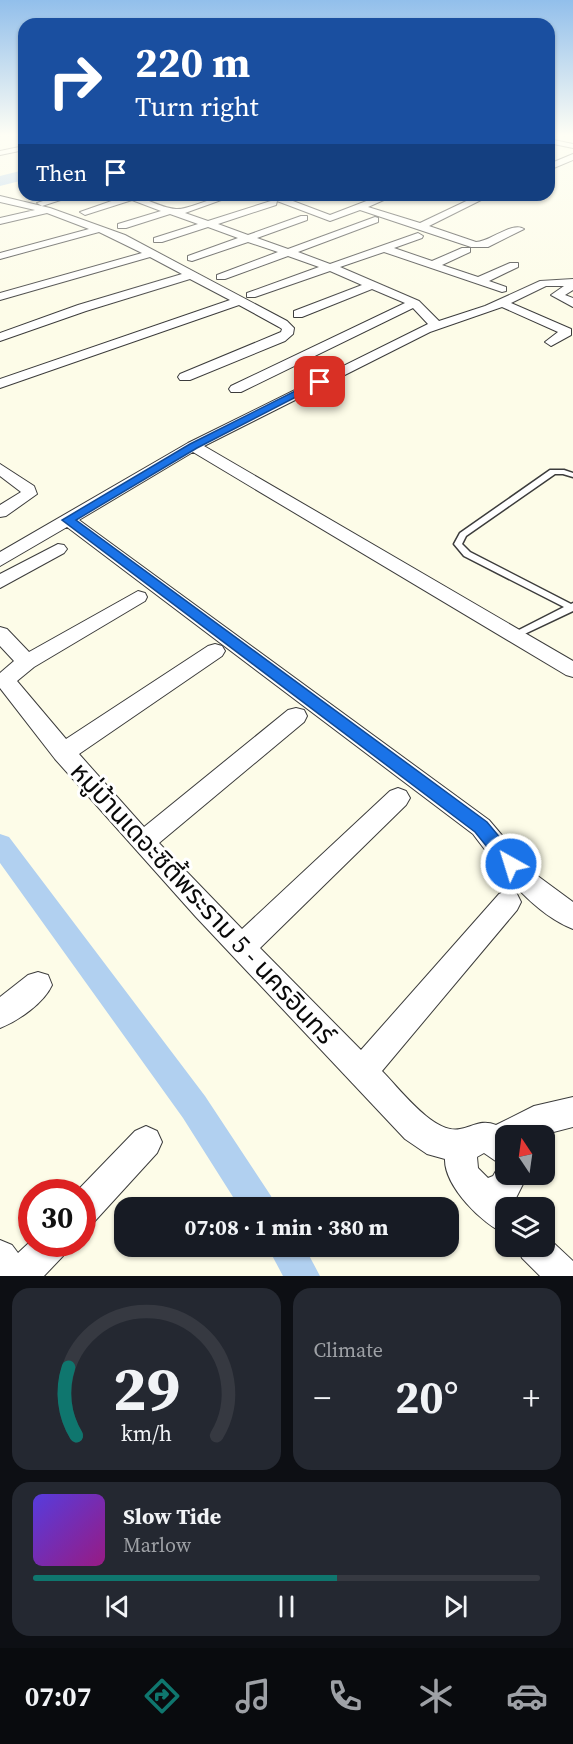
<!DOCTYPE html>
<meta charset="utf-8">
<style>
body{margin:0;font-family:"Source Serif 4","Noto Sans Thai",serif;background:#242831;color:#f1f3f6;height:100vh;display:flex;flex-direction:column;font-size:22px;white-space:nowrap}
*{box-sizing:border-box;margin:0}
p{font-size:20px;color:#9ea1a6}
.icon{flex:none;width:33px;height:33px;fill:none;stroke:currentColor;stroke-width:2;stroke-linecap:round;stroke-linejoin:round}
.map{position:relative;height:1276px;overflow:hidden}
.side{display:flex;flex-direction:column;gap:12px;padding:12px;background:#0d0f14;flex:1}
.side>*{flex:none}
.top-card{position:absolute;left:18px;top:18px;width:537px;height:183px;border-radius:18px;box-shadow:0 2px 4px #0004;background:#1a4fa0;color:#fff;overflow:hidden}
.needle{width:39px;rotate:347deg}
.fabs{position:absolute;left:495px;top:1125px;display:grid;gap:12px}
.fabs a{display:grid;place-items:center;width:60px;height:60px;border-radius:12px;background:#171b24;box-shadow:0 2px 4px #0004;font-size:30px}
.speed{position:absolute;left:18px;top:1179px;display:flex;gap:12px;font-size:30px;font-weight:700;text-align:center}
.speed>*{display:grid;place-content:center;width:78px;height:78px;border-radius:50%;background:#171b24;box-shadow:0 2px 4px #0004;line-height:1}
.speed .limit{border:9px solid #d22;background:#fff;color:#111}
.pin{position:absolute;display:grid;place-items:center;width:51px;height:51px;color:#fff;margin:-26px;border-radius:12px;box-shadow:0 3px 9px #0006}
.me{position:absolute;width:66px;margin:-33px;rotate:321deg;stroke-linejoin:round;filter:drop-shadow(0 0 4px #0008)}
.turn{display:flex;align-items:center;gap:21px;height:126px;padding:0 18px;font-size:27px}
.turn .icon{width:78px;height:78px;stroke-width:2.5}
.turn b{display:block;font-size:42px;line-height:51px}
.then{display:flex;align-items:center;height:57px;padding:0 18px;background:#0003;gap:12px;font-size:22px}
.big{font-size:45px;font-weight:700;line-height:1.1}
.side .card{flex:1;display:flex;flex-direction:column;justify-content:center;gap:9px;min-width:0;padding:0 21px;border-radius:18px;background:#242831}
.side .dial{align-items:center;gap:0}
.dial svg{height:156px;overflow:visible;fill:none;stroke:#363941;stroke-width:7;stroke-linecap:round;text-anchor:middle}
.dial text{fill:#f1f3f6;stroke:none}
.song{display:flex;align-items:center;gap:18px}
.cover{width:72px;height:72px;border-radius:9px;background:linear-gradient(135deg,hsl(250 70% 55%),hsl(310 70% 35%))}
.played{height:6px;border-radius:3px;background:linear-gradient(90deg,#0f766e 60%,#363941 60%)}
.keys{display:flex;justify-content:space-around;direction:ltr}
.heat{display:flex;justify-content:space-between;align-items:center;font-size:33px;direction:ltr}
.side .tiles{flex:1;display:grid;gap:12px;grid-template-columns:1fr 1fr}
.card:last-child{grid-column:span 2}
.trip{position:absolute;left:114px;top:1197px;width:345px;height:60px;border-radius:18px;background:#171b24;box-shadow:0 2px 4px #0004;font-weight:700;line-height:60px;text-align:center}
.menu{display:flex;height:96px;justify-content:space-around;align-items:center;background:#090b0e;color:#9ea1a6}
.menu .icon{width:42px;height:42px}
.menu .current{color:#0f766e}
.menu b{font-size:27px;color:#f1f3f6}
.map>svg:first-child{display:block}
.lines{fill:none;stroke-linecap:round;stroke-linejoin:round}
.canal{fill:#b1d0f0;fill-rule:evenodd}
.river{fill:#b1d0f0;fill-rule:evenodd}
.service-casing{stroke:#3c3c3c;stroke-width:3}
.minor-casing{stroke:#3c3c3c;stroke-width:2}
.service{fill:#fff;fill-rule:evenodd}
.minor{fill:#fff;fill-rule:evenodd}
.route{fill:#1a73e8;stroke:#114b97;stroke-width:1.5}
.labels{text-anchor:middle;stroke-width:6;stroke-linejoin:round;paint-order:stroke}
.near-street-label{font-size:26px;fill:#090909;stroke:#fff}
</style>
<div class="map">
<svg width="573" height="1276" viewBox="0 0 573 1276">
<rect width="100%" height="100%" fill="#fdfce8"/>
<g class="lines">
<g class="canal">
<polygon points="0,834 9,837 205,1096 271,1196 275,1208 240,1208 183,1118 0,863"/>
<polygon points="267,1246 304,1246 320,1276 283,1276"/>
</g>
<polygon class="river" points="24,170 24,180 0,186 0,176"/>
<g class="service-casing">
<polygon id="service" points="550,470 564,470 573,473 573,477 563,474 555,474 466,536 462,544 470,552 571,604 573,603 573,611 514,639 511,638 510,636 511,634 564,607 464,556 454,544 460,533"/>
</g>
<g class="minor-casing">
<g id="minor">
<polygon points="549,139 573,144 573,148 549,143"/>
<polygon points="24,146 24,150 0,155 0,151"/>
<polygon points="573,154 573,160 549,170 549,164"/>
<polygon points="61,195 76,195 42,206 37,203"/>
<path d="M121,195c23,0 38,13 55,14 14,1 38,-14 59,-14l-50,18 23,8 66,-21 -11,-5h14l53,20 52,-20h13l-27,12 52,16 59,-28h12l-62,31 47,16c14,0 36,-21 48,-13l-36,18h-17l-111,-37 -30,11 -53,-20 -1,4 -58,19 30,11 53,-19h6v4l-50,18 31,11 87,-32 3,1v4l-80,30 32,12 88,-31 5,3 -1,2 -28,10 38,13 30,-13h8v4l-28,13 36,12 32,-14h8v4l-29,14 17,6v4l-4,1 -118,-40 -44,15 79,34 20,20 46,-15 55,-25 33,-2v11l-8,5 8,3v9l-22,-12 13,-9h-18l-35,17 60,26v6l-20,11 -6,-4 13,-10 -56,-25 -72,25 -226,114 369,215v16l-7,-2 -373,-223 -114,68 410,300 46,54 38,28v27c-41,-16 -74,-61 -100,-95l-406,-307 -67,39v-14l188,-109 240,-119 -15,-16 -172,84h-10l-2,-3 2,-3 174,-83 -33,-14 -70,28h-8v-6l68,-26 -32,-14 -75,26h-8v-4l72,-26 -31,-11 -63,23h-8v-4l61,-23 -30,-10 -56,19 -4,-1v-4l50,-18 -30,-11 -46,15h-8v-4l44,-14 -28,-10 -44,14h-8v-4l43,-13 -29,-11 -47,15 -5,-3 43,-15z"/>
<polygon points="0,196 50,208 125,235 287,321 294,328 293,334 285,341 190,380 180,380 178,377 180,374 281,332 282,329 279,327 239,305 0,388 0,379 230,300 190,279 86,311 0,341 0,333 78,305 182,274 150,257 0,300 0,293 142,253 99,232 0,259 0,253 89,229 47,213 0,224 0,218 35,210 0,202"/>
<polygon points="0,464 34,486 37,494 6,516 0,517 0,505 21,492 0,476"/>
<polygon points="58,544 64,545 67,549 64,553 0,588 0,574"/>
<path d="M138,591l7,2 2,4 -2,4 -111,66 -17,14 49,58 142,-93 7,-2 7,2 3,5 -3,5 -143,98 65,73 144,-117 8,-2 8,2 3,6 -3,6 -145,121 83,86 148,-138 8,-3 8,3 4,7 -4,7 -146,143 101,102 138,-156 9,-4 9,4 4,8 -4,8 -135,161c17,17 52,64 78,58 14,-3 22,-10 36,-4l38,-19 39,-9v30l-35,9h-32v38h22l-13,26 -2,2 5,6h-12v26c-23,-9 -62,-48 -61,-75l-18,-5 -22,-15 -209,-222 -141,-158 -55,-71v-15l14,-12 -14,-15v-19l7,2 22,23zM484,1153l16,11 -7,12 -5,2 -10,-10 -1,-11z"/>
<path d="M38,972l10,3 4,10c-8,18 -34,36 -52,43v-31l28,-22z"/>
<polygon points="146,1126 157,1131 162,1142 157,1153 94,1222 82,1226 82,1192 76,1192 135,1131"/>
<polygon points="544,1234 573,1261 573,1276 540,1276 522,1258 517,1246 544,1246"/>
<polygon points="0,1240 12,1245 18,1253 32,1240 32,1244 68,1244 63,1256 44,1276 0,1276"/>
</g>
</g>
<use href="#service" class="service"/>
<use href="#minor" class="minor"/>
</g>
<linearGradient id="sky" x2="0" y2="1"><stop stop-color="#92bfeb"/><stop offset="0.43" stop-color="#fefef5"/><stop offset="1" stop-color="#fefef5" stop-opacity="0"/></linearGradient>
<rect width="573" height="314" fill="url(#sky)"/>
<polygon class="route" points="317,380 325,382 197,448 76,520 487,822 517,858 520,864 517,869 511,871 505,869 475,832 62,520 190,444"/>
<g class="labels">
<g class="near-street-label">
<text transform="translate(203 903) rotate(47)" y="9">หมู่บ้านเดอะซิตี้พระราม 5 - นครอินทร์</text>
</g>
</g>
</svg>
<div class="fabs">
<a><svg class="needle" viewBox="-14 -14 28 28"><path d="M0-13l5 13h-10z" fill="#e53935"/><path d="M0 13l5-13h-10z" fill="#9ea1a6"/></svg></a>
<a><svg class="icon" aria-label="layers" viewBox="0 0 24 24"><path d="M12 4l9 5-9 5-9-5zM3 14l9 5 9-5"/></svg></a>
</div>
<div class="speed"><div class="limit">30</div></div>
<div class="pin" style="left:320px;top:382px;background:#d93025"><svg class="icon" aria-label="arrive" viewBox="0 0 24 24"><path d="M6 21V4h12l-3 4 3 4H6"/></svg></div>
<svg class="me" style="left:511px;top:864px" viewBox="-20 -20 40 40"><circle r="17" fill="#1a73e8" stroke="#fff" stroke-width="3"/><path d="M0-11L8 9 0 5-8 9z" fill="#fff"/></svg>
<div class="trip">07:08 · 1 min · 380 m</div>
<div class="top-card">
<div class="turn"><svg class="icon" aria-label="right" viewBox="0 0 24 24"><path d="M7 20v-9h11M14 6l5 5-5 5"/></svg><div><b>220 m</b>Turn right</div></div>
<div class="then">Then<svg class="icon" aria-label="arrive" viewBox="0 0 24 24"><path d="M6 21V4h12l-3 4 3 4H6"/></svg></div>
</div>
</div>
<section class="side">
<div class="tiles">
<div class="card dial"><svg viewBox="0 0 100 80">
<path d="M14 69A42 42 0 1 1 86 69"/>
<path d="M14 69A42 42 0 0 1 10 34" stroke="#0f766e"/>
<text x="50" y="56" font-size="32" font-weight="700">29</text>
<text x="50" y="72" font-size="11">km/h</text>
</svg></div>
<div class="card"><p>Climate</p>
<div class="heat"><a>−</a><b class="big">20°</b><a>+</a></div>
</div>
<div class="card">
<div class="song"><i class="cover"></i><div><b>Slow Tide</b><p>Marlow</p></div></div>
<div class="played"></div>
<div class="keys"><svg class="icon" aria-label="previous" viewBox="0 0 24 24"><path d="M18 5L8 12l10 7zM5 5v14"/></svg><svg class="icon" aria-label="pause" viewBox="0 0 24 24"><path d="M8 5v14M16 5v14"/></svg><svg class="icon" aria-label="next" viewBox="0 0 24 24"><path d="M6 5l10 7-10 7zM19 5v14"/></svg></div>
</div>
</div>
</section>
<nav class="menu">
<b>07:07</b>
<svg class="icon current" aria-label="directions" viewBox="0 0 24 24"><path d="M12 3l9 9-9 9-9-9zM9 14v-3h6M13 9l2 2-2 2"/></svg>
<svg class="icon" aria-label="music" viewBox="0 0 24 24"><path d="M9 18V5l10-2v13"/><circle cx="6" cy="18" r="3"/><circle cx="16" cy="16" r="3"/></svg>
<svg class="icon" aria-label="phone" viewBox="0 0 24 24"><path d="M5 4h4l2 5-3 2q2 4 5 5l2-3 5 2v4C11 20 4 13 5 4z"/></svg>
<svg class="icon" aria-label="climate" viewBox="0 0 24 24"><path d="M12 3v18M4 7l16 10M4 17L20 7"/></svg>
<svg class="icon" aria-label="car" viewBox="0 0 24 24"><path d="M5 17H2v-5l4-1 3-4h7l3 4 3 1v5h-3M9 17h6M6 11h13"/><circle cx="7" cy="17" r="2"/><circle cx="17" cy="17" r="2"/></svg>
</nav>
